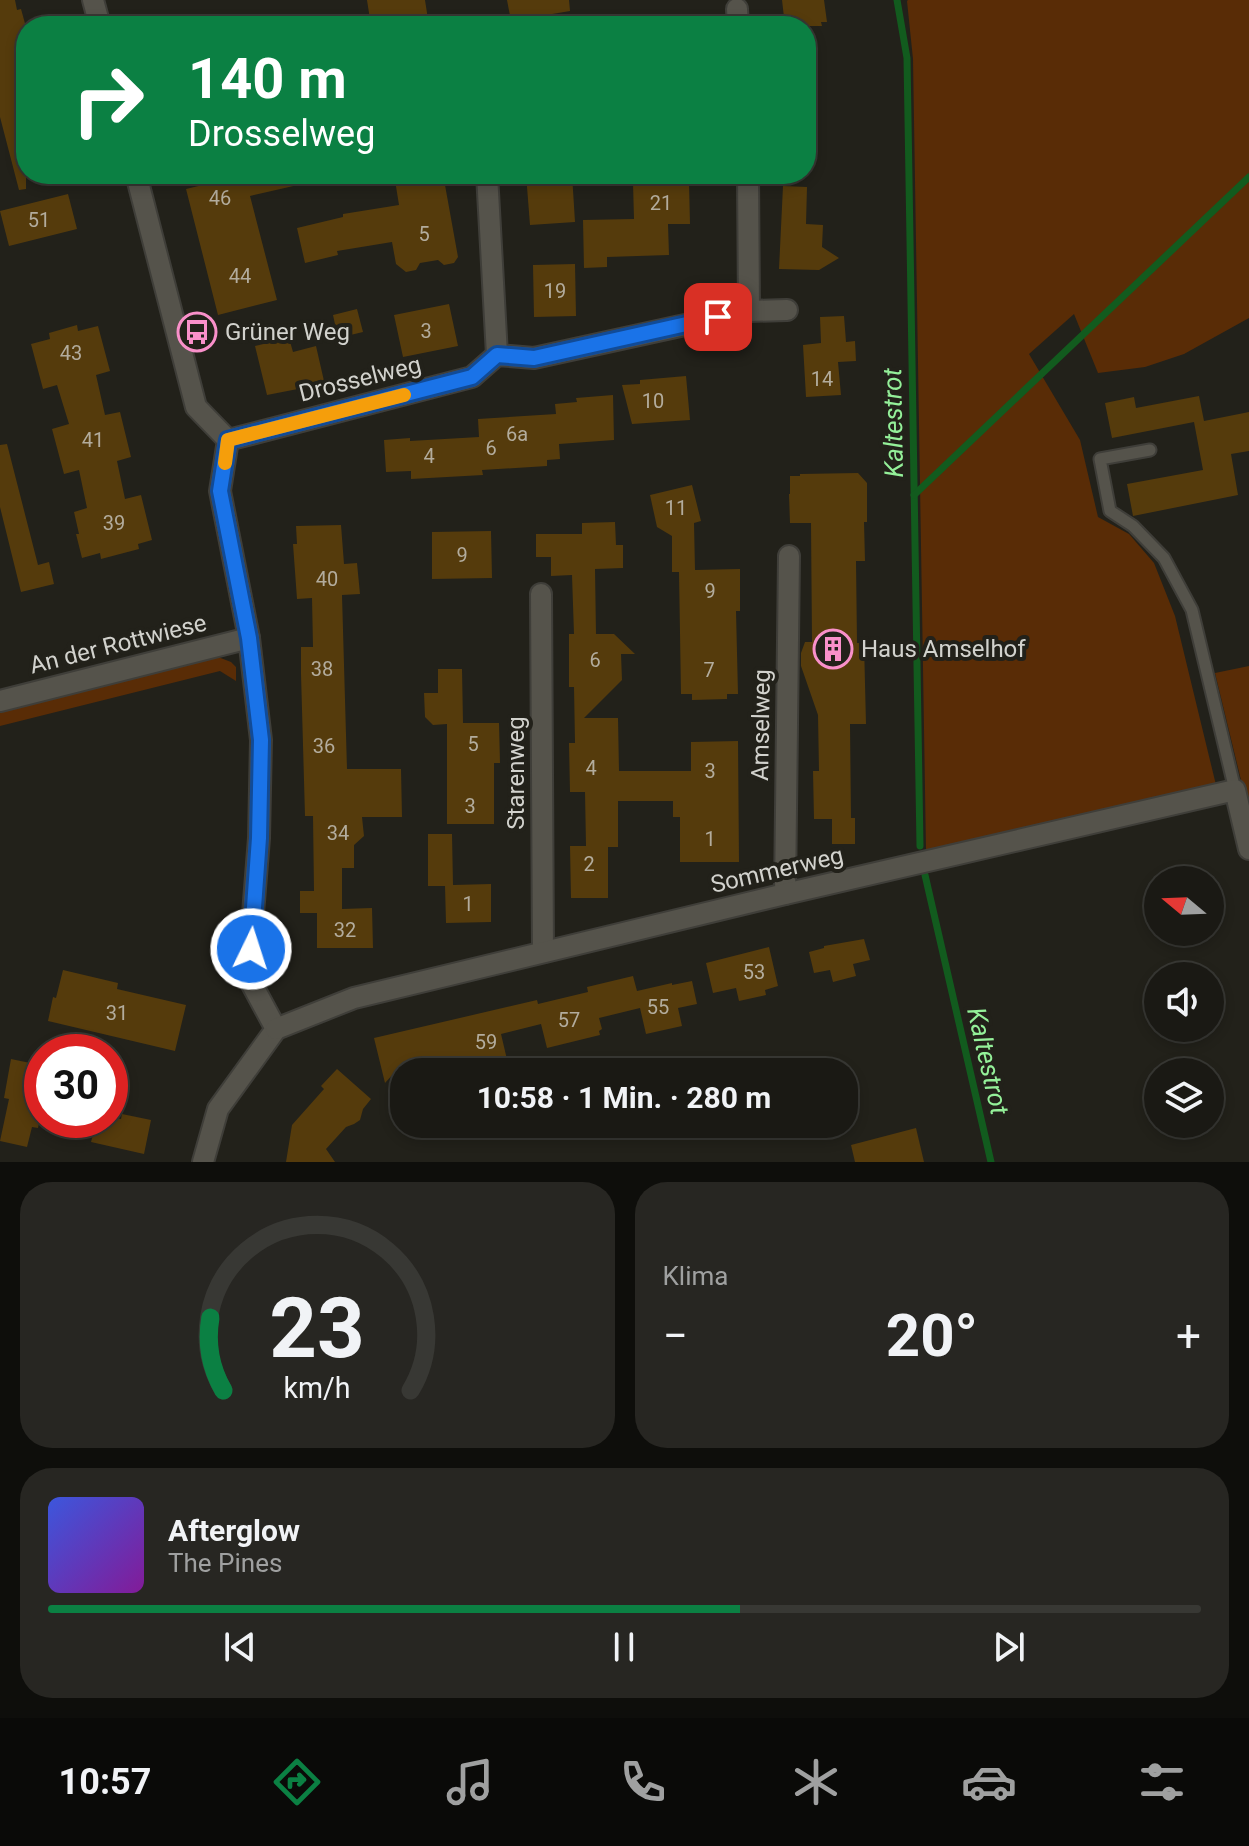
<!DOCTYPE html>
<html lang="de">
<meta charset="utf-8">
<style>
body{margin:0;font-family:Roboto,sans-serif;background:#272622;color:#f1f3f6;height:100vh;display:flex;flex-direction:column;font-size:30px;white-space:nowrap}
*{box-sizing:border-box;margin:0}
p{font-size:26px;color:#9fa0a0}
.icon{flex:none;width:44px;height:44px;fill:none;stroke:currentColor;stroke-width:2;stroke-linecap:round;stroke-linejoin:round}
.map{position:relative;height:1162px;overflow:hidden}
.panel{display:flex;flex-direction:column;gap:20px;padding:20px;background:#0e0e0b;flex:1}
.panel>*{flex:none}
.guide{position:absolute;left:16px;top:16px;width:800px;height:168px;border-radius:32px;box-shadow:0 4px 12px #0003,0 0 0 2px #383834;background:#0b8043;color:#fff;overflow:hidden}
.needle{width:52px;rotate:289deg}
.controls{position:absolute;left:1144px;top:866px;display:grid;gap:16px}
.controls a{display:grid;place-items:center;width:80px;height:80px;border-radius:50%;background:#1a1914;box-shadow:0 4px 12px #0003,0 0 0 2px #383834;font-size:40px}
.speed{position:absolute;left:24px;top:1034px;display:flex;gap:16px;font-size:40px;font-weight:700;text-align:center}
.speed>*{display:grid;place-content:center;width:104px;height:104px;border-radius:50%;background:#1a1914;box-shadow:0 4px 12px #0003,0 0 0 2px #383834;line-height:1}
.speed .limit{border:12px solid #d22;background:#fff;color:#111}
.pin{position:absolute;display:grid;place-items:center;width:68px;height:68px;color:#fff;margin:-34px;border-radius:16px;box-shadow:0 4px 12px #0006}
.me{position:absolute;width:88px;margin:-44px;rotate:4deg;stroke-linejoin:round;filter:drop-shadow(0 0 6px #0008)}
.turn{display:flex;align-items:center;gap:28px;height:168px;padding:0 40px;font-size:36px}
.turn .icon{width:104px;height:104px;stroke-width:2.5}
.turn b{display:block;font-size:56px;line-height:68px}
.big{font-size:60px;font-weight:700;line-height:1.1}
.panel .tile{flex:1;display:flex;flex-direction:column;justify-content:center;gap:12px;min-width:0;padding:0 28px;border-radius:32px;background:#272622}
.panel .dial{align-items:center;gap:0}
.dial svg{height:208px;overflow:visible;fill:none;stroke:#383834;stroke-width:7;stroke-linecap:round;text-anchor:middle}
.dial text{fill:#f1f3f6;stroke:none}
.song{display:flex;align-items:center;gap:24px}
.cover{width:96px;height:96px;border-radius:12px;background:linear-gradient(135deg,hsl(230 70% 55%),hsl(290 70% 35%))}
.played{height:8px;border-radius:4px;background:linear-gradient(90deg,#0b8043 60%,#383834 60%)}
.keys{display:flex;justify-content:space-around;direction:ltr}
.heat{display:flex;justify-content:space-between;align-items:center;font-size:44px;direction:ltr}
.panel .tiles{flex:1;display:grid;gap:20px;grid-template-columns:1fr 1fr}
.tile:last-child{grid-column:span 2}
.trip{position:absolute;left:390px;top:1058px;width:468px;height:80px;border-radius:32px;background:#1a1914;box-shadow:0 4px 12px #0003,0 0 0 2px #383834;font-weight:700;line-height:80px;text-align:center}
.tab-bar{display:flex;height:128px;justify-content:space-around;align-items:center;background:#0a0a08;color:#9fa0a0}
.tab-bar .icon{width:56px;height:56px}
.tab-bar .current{color:#0b8043}
.tab-bar b{font-size:36px;color:#f1f3f6}
.map>svg:first-child{display:block}
.green{fill:#592c06}
.lines{fill:none;stroke-linecap:round;stroke-linejoin:round}
.stream{stroke:#125b1e;stroke-width:7}
.building{fill:#553b0c}
.service-casing{stroke:#3f3e39;stroke-width:15}
.minor-casing{stroke:#3f3e39;stroke-width:24}
.service{stroke:#55534b;stroke-width:11}
.minor{stroke:#55534b;stroke-width:20}
.route-casing{stroke:#114b97;stroke-width:20}
.route{stroke:#1a73e8;stroke-width:14}
.slow{stroke:#f59e0b;stroke-width:14}
.labels{text-anchor:middle;stroke-width:8;stroke-linejoin:round;paint-order:stroke}
.number-label{font-size:20px;fill:#b3ac9d}
.poi-label{font-size:24px;fill:#d2d2cd;stroke:#22211a;text-anchor:start}
.street-label{font-size:24px;fill:#d2d2cd;stroke:#22211a}
.water-label{font-size:26px;font-style:italic;fill:#94f099;stroke:#22211a}
</style>
<div class="map">
<svg width="1249" height="1162" viewBox="0 0 1249 1162">
<rect width="100%" height="100%" fill="#22211a"/>
<g class="green">
<polygon points="908,0 1249,0 1249,318 1184,354 1145,367 1098,373 1074,314 1029,354 1080,440 1098,517 1129,534 1154,563 1175,616 1216,785 926,850 913,59 907,1"/>
<polygon points="218,657 231,662 236,667 236,681 220,671 0,726 0,712"/>
<polygon points="1249,666 1249,813 1215,673"/>
</g>
<g class="lines">
<g class="stream">
<polyline points="897,0 907,58 920,846"/>
<polyline points="914,495 1249,177"/>
<polyline points="925,875 991,1162"/>
</g>
</g>
<g class="building">
<polygon points="0,0 15,0 17,10 21,9 26,27 26,189 19,190 0,117"/>
<polygon points="367,0 425,0 429,26 371,26"/>
<polygon points="507,0 569,0 570,11 511,21"/>
<polygon points="782,0 824,0 827,22 821,22 822,26 785,26"/>
<polygon points="248,174 310,174 311,182 250,196 277,300 218,315 186,189"/>
<polygon points="394,174 443,174 458,257 454,263 444,265 438,260 420,263 416,270 406,272 396,264 392,242 337,251 338,255 305,263 297,228 343,217 343,214 399,205"/>
<polygon points="526,174 572,174 575,222 530,225"/>
<polygon points="639,174 663,174 663,183 689,182 690,224 668,224 669,255 607,257 607,267 584,268 583,220 634,219 633,183 639,183"/>
<polygon points="783,186 807,187 806,224 823,225 822,247 839,258 819,270 779,269"/>
<polygon points="68,194 77,229 9,246 0,211"/>
<polygon points="575,264 576,316 534,317 533,265"/>
<polygon points="449,304 458,346 403,357 394,315"/>
<polygon points="357,309 363,332 338,338 333,315"/>
<polygon points="844,316 846,342 855,341 856,361 838,362 841,395 806,397 803,345 821,343 820,317"/>
<polygon points="77,325 78,331 98,326 110,371 96,375 105,415 120,412 131,457 117,461 125,499 141,495 152,540 138,544 139,549 101,559 100,553 82,558 76,534 79,534 74,512 87,508 79,470 64,474 52,429 69,424 57,385 43,389 31,344 50,339 49,333"/>
<polygon points="289,338 293,352 316,346 324,381 308,385 308,387 267,395 255,346"/>
<polygon points="686,376 690,420 632,424 622,385 640,384 640,380"/>
<polygon points="613,395 614,440 559,444 560,459 547,460 547,466 482,470 483,475 411,479 411,471 386,472 384,440 410,438 410,441 479,437 478,419 556,414 555,404 577,402 576,398"/>
<polygon points="1199,396 1204,421 1249,412 1249,451 1231,454 1238,495 1133,516 1127,484 1203,470 1194,422 1112,438 1105,403 1134,397 1136,408"/>
<polygon points="7,444 38,565 49,562 54,584 21,592 0,507 0,445"/>
<polygon points="858,473 867,483 867,522 864,522 865,561 856,561 857,643 864,643 866,724 850,724 851,818 855,818 855,844 832,844 832,819 814,819 813,771 819,771 818,715 801,666 801,653 805,642 812,642 811,523 790,523 789,494 790,494 790,476 800,476 800,474"/>
<polygon points="692,485 701,521 694,523 695,570 740,569 740,611 736,611 738,694 727,694 727,699 692,700 692,694 681,694 679,572 672,572 672,536 657,527 650,495"/>
<polygon points="615,522 616,545 623,545 623,568 595,569 596,634 614,634 635,654 621,654 622,680 584,718 618,718 619,771 691,771 691,742 738,741 739,862 680,862 680,817 673,817 673,801 618,801 618,847 608,847 608,898 571,898 570,846 586,846 585,792 570,792 569,743 575,743 574,687 569,687 569,634 574,634 572,575 551,576 551,557 536,557 536,534 582,534 582,523"/>
<polygon points="341,525 344,564 357,563 360,594 342,595 347,769 401,769 402,817 362,817 364,836 354,845 354,868 342,868 342,909 372,908 373,948 317,948 317,913 300,913 300,891 314,891 313,816 305,816 301,674 301,647 313,647 312,598 297,599 293,544 297,544 296,526"/>
<polygon points="491,531 492,578 432,579 432,532"/>
<polygon points="438,669 462,669 463,723 499,723 500,763 494,763 494,824 447,824 447,724 433,725 425,717 424,693 438,693"/>
<polygon points="428,834 452,834 453,885 491,884 491,922 446,923 445,886 428,886"/>
<polygon points="864,939 870,960 853,964 856,976 833,982 830,970 814,973 809,952 824,948 824,946"/>
<polygon points="769,947 778,986 765,990 766,995 739,1001 736,988 713,993 706,963"/>
<polygon points="63,970 118,983 117,989 186,1005 175,1051 48,1021 53,997 56,998"/>
<polygon points="633,976 637,991 672,983 672,985 692,981 697,1004 678,1008 682,1026 646,1034 640,1008 599,1018 602,1029 599,1031 600,1035 547,1048 541,1024 501,1034 509,1068 490,1072 395,1072 385,1083 374,1038 537,1000 538,1004 588,992 587,987"/>
<polygon points="11,1059 40,1065 35,1092 40,1093 38,1099 42,1099 42,1109 38,1128 32,1127 27,1147 0,1141 9,1099 4,1098"/>
<polygon points="337,1069 371,1099 363,1109 360,1120 354,1124 346,1127 326,1149 335,1162 286,1162 292,1125 324,1089 321,1086"/>
<polygon points="122,1114 151,1120 144,1154 91,1142 97,1120 110,1120 110,1117 121,1119"/>
<polygon points="916,1128 924,1162 855,1162 851,1145"/>
</g>
<g class="lines">
<g class="service-casing">
<polyline id="service" points="1150,450 1100,459 1110,511 1133,526 1164,558 1192,610 1235,790"/>
</g>
<g class="minor-casing">
<g id="minor">
<polyline points="93,0 100,26"/>
<polyline points="737,9 738,26"/>
<polyline points="136,174 196,407 228,440 220,491 249,638 261,740 259,838 248,977 276,1029 218,1109 203,1162"/>
<polyline points="487,174 497,355"/>
<polyline points="749,311 787,310"/>
<polyline points="228,440 472,377 497,355 534,358 749,311 748,174"/>
<polyline points="541,594 543,952"/>
<polyline points="0,701 249,638"/>
<polyline points="785,894 789,556"/>
<polyline points="276,1029 354,998 785,894 1235,790 1249,849"/>
</g>
</g>
<use href="#service" class="service"/>
<use href="#minor" class="minor"/>
</g>
<g class="lines">
<g class="route-casing">
<polyline id="route" points="251,949 259,838 261,740 249,638 220,491 228,440 472,377 497,355 534,358 718,317"/>
</g>
<use href="#route" class="route"/>
<polyline class="slow" points="225,463 228,440 404,395"/>
</g>
<defs>
<g id="bus-ring" transform="scale(2)"><circle r="9.5" fill="#22211a" stroke="#f990ca" stroke-width="1.5"/><path d="M-5-6H5V4H4V6H2V4H-2V6H-4V4H-5ZM-3.5-4V0h7V-4ZM-3.5 1.2v1.5H-2V1.2ZM2 1.2v1.5H3.5V1.2Z" fill="#f990ca"/></g>
<g id="building-ring" transform="scale(2)"><circle r="9.5" fill="#22211a" stroke="#f990ca" stroke-width="1.5"/><path d="M-4-6H4V6H1V3H-1V6H-4ZM-2.5-4.3h1.7v1.8h-1.7ZM.8-4.3h1.7v1.8H.8ZM-2.5-1h1.7V.8h-1.7ZM.8-1h1.7V.8H.8Z" fill="#f990ca"/></g>
</defs>
<g fill-rule="evenodd">
<use href="#bus-ring" x="197" y="332"/>
<use href="#building-ring" x="833" y="649"/>
</g>
<g class="labels">
<g class="number-label">
<text x="220" y="205">46</text>
<text x="661" y="210">21</text>
<text x="39" y="227">51</text>
<text x="424" y="241">5</text>
<text x="240" y="283">44</text>
<text x="555" y="298">19</text>
<text x="426" y="338">3</text>
<text x="71" y="360">43</text>
<text x="822" y="386">14</text>
<text x="653" y="408">10</text>
<text x="517" y="441">6a</text>
<text x="93" y="447">41</text>
<text x="491" y="455">6</text>
<text x="429" y="463">4</text>
<text x="676" y="515">11</text>
<text x="114" y="530">39</text>
<text x="462" y="562">9</text>
<text x="327" y="586">40</text>
<text x="710" y="598">9</text>
<text x="595" y="667">6</text>
<text x="322" y="676">38</text>
<text x="709" y="677">7</text>
<text x="473" y="751">5</text>
<text x="324" y="753">36</text>
<text x="591" y="775">4</text>
<text x="710" y="778">3</text>
<text x="470" y="813">3</text>
<text x="338" y="840">34</text>
<text x="710" y="846">1</text>
<text x="589" y="871">2</text>
<text x="468" y="911">1</text>
<text x="345" y="937">32</text>
<text x="754" y="979">53</text>
<text x="658" y="1014">55</text>
<text x="117" y="1020">31</text>
<text x="569" y="1027">57</text>
<text x="486" y="1049">59</text>
</g>
<g class="poi-label">
<text x="225" y="340">Grüner Weg</text>
<text x="861" y="657">Haus Amselhof</text>
</g>
<g class="street-label">
<text transform="translate(360 379) rotate(-14)" y="8">Drosselweg</text>
<text transform="translate(118 644) rotate(-14)" y="8">An der Rottwiese</text>
<text transform="translate(761 725) rotate(-89)" y="8">Amselweg</text>
<text transform="translate(516 773) rotate(-90)" y="8">Starenweg</text>
<text transform="translate(777 870) rotate(-13)" y="8">Sommerweg</text>
</g>
<g class="water-label">
<text transform="translate(893 423) rotate(-91)" y="9">Kaltestrot</text>
<text transform="translate(988 1061) rotate(77)" y="9">Kaltestrot</text>
</g>
</g>
</svg>
<div class="controls">
<a><svg class="needle" viewBox="-14 -14 28 28"><path d="M0-13l5 13h-10z" fill="#e53935"/><path d="M0 13l5-13h-10z" fill="#9fa0a0"/></svg></a>
<a><svg class="icon" aria-label="sound" viewBox="0 0 24 24"><path d="M4 9h4l5-4v14l-5-4H4zM17 9q2 3 0 6"/></svg></a>
<a><svg class="icon" aria-label="layers" viewBox="0 0 24 24"><path d="M12 4l9 5-9 5-9-5zM3 14l9 5 9-5"/></svg></a>
</div>
<div class="speed"><div class="limit">30</div></div>
<div class="pin" style="left:718px;top:317px;background:#d93025"><svg class="icon" aria-label="arrive" viewBox="0 0 24 24"><path d="M6 21V4h12l-3 4 3 4H6"/></svg></div>
<svg class="me" style="left:251px;top:949px" viewBox="-20 -20 40 40"><circle r="17" fill="#1a73e8" stroke="#fff" stroke-width="3"/><path d="M0-11L8 9 0 5-8 9z" fill="#fff"/></svg>
<div class="trip">10:58 · 1 Min. · 280 m</div>
<div class="guide">
<div class="turn"><svg class="icon" aria-label="right" viewBox="0 0 24 24"><path d="M7 20v-9h11M14 6l5 5-5 5"/></svg><div><b>140 m</b>Drosselweg</div></div>
</div>
</div>
<section class="panel">
<div class="tiles">
<div class="tile dial"><svg viewBox="0 0 100 80">
<path d="M14 69A42 42 0 1 1 86 69"/>
<path d="M14 69A42 42 0 0 1 9 41" stroke="#0b8043"/>
<text x="50" y="56" font-size="32" font-weight="700">23</text>
<text x="50" y="72" font-size="11">km/h</text>
</svg></div>
<div class="tile"><p>Klima</p>
<div class="heat"><a>−</a><b class="big">20°</b><a>+</a></div>
</div>
<div class="tile">
<div class="song"><i class="cover"></i><div><b>Afterglow</b><p>The Pines</p></div></div>
<div class="played"></div>
<div class="keys"><svg class="icon" aria-label="previous" viewBox="0 0 24 24"><path d="M18 5L8 12l10 7zM5 5v14"/></svg><svg class="icon" aria-label="pause" viewBox="0 0 24 24"><path d="M8 5v14M16 5v14"/></svg><svg class="icon" aria-label="next" viewBox="0 0 24 24"><path d="M6 5l10 7-10 7zM19 5v14"/></svg></div>
</div>
</div>
</section>
<nav class="tab-bar">
<b>10:57</b>
<svg class="icon current" aria-label="directions" viewBox="0 0 24 24"><path d="M12 3l9 9-9 9-9-9zM9 14v-3h6M13 9l2 2-2 2"/></svg>
<svg class="icon" aria-label="music" viewBox="0 0 24 24"><path d="M9 18V5l10-2v13"/><circle cx="6" cy="18" r="3"/><circle cx="16" cy="16" r="3"/></svg>
<svg class="icon" aria-label="phone" viewBox="0 0 24 24"><path d="M5 4h4l2 5-3 2q2 4 5 5l2-3 5 2v4C11 20 4 13 5 4z"/></svg>
<svg class="icon" aria-label="climate" viewBox="0 0 24 24"><path d="M12 3v18M4 7l16 10M4 17L20 7"/></svg>
<svg class="icon" aria-label="car" viewBox="0 0 24 24"><path d="M5 17H2v-5l4-1 3-4h7l3 4 3 1v5h-3M9 17h6M6 11h13"/><circle cx="7" cy="17" r="2"/><circle cx="17" cy="17" r="2"/></svg>
<svg class="icon" aria-label="filters" viewBox="0 0 24 24"><path d="M4 7h16M4 17h16"/><circle cx="9" cy="7" r="2"/><circle cx="15" cy="17" r="2"/></svg>
</nav>
